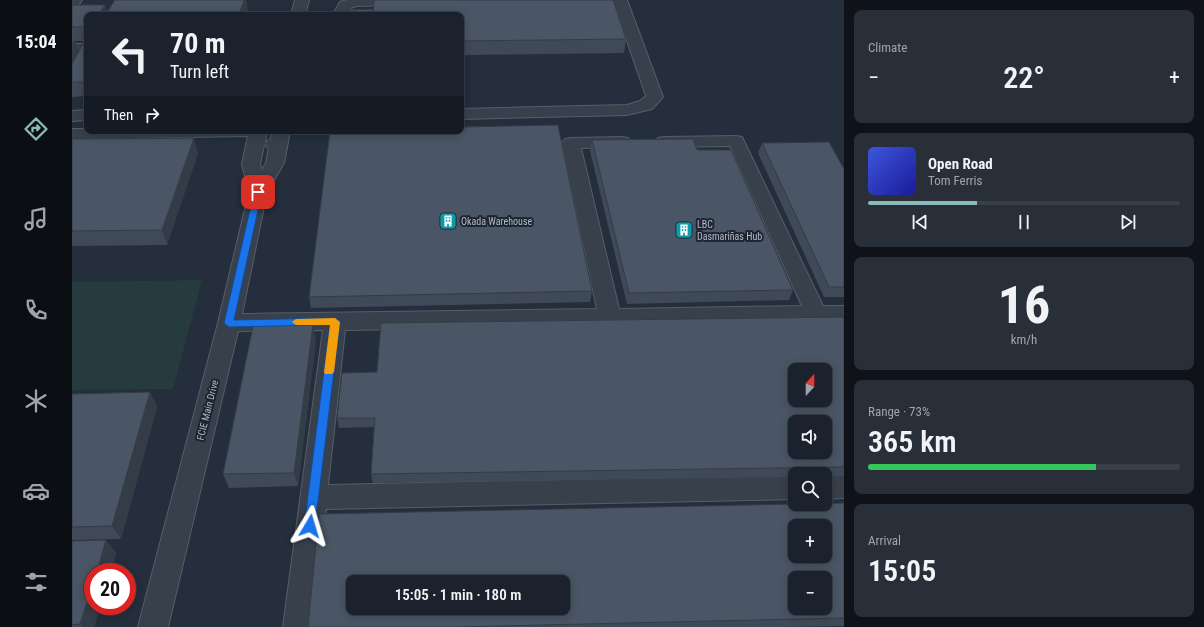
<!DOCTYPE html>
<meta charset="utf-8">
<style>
body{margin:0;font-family:"Roboto Condensed",sans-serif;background:#282f39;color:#f1f3f6;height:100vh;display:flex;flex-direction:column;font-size:15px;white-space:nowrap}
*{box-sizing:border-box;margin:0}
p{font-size:13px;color:#a0a4aa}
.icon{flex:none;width:22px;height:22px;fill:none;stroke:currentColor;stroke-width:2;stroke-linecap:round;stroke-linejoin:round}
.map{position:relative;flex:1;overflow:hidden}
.details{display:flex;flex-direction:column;gap:10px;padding:10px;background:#0f1319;width:360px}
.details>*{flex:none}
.banner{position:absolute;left:12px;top:12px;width:380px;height:122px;border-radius:8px;box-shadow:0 2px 10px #0003,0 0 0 1px #393f49;background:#1b222d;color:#f1f3f6;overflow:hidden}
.needle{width:26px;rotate:21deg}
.fabs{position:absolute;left:716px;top:363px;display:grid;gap:8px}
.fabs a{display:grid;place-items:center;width:44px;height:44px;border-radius:8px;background:#1b222d;box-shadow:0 2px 10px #0003,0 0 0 1px #393f49;font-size:20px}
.speed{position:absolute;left:12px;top:563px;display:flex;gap:8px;font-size:20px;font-weight:700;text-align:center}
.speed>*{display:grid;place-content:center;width:52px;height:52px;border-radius:50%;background:#1b222d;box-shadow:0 2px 10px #0003,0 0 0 1px #393f49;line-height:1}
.speed .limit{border:6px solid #d22;background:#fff;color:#111}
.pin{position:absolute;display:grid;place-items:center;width:34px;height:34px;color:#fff;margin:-17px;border-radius:8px;box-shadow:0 2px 6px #0006}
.me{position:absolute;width:44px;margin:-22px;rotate:7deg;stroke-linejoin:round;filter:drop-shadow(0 0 3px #0008)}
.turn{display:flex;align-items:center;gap:14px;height:84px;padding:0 20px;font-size:18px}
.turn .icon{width:52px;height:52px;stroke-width:2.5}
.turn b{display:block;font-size:28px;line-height:34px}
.then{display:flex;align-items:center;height:38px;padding:0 20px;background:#0003;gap:8px;font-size:15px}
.big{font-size:30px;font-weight:600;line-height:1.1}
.details .widget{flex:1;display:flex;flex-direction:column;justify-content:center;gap:6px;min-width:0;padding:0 14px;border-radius:8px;background:#282f39}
.details .dial{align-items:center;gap:0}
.dial b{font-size:52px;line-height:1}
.song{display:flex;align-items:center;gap:12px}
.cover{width:48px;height:48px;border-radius:6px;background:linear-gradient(135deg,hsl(230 70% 55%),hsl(240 70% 35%))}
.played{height:4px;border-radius:2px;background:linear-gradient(90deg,#8bbbb9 35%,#393f49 35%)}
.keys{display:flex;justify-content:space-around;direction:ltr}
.heat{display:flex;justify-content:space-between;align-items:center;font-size:22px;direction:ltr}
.charge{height:6px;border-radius:3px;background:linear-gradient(90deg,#34c759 73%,#393f49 0)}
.trip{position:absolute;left:274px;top:575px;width:224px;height:40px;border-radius:8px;background:#1b222d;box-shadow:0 2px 10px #0003,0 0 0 1px #393f49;font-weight:600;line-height:40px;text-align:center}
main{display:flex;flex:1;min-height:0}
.tabs{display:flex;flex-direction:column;width:72px;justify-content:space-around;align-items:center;background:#0b0e12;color:#a0a4aa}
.tabs .icon{width:28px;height:28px}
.tabs .active{color:#8bbbb9}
.tabs b{font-size:18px;color:#f1f3f6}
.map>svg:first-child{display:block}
.green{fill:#263b3d}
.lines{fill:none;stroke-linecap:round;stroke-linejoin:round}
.minor-casing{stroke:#565e6a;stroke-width:2}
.minor{fill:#38404c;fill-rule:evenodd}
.wall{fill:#404957;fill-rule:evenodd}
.shaded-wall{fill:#343c47}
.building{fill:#4a5565;stroke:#343c47;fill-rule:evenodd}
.route{fill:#1a73e8;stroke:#114b97}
.slow{fill:#f59e0b}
.labels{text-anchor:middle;stroke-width:4;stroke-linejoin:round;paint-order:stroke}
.poi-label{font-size:10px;fill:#b3bbc8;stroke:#1d2531;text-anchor:start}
.street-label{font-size:10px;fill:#b3bbc8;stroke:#1d2531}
</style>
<main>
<nav class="tabs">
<b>15:04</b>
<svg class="icon active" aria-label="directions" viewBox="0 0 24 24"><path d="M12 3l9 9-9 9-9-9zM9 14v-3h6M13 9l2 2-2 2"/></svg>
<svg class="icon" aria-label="music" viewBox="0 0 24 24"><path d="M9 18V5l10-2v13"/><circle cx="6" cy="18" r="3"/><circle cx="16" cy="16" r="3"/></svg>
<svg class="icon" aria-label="phone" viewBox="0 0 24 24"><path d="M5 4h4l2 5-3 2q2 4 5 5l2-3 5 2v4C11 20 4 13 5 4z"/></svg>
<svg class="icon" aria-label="climate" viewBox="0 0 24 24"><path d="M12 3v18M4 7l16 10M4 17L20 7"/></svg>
<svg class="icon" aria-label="car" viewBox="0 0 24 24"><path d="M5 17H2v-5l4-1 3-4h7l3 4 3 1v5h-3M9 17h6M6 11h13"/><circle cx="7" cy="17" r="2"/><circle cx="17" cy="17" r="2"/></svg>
<svg class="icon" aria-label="filters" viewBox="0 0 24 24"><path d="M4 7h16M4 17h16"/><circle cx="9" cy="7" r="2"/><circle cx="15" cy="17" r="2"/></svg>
</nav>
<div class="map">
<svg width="772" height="627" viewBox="0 0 772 627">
<rect width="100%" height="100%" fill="#242e3c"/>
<polygon class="green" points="130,280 101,389 0,390 0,282"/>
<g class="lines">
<g class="minor-casing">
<g id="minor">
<polygon points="0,0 10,0 5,7 0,8"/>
<polygon points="223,0 237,0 233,15 219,15"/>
<polygon points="275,0 338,0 339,1 337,4 332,5 284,6 279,8 275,15 261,15 268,2"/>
<polygon points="541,0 555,0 591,97 580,109 555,115 389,119 389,109 555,105 568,101 574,96"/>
<rect x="0" y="44" width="15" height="10"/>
<polygon points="15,110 15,120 0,121 0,111"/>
<polygon points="0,129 15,129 15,131 195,131 188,164 190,170 194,163 200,131 218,131 212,163 195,192 170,314 525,309 490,143 493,139 499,138 550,137 556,138 559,142 556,146 550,147 509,148 547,309 730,306 658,146 592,147 586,146 583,142 586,138 592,137 664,136 670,137 751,306 772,306 772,322 273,330 256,485 723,475 723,499 254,509 241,627 211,627 251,330 166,331 96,627 66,627 146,323 177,192 170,164 176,136 0,139"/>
<polygon points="772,474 772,498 753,499 753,475"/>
</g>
</g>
<use href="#minor" class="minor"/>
</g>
<g class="wall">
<path d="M43,0h131l2,12 -161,3v81l-15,1v-92l35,7zM3,41h10l-6,10z"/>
<polygon points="389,15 554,39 552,53 389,55"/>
<polygon points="0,139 126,153 95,245 0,246"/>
<polygon points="197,139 198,144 197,148 193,148 192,143"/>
<polygon points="520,140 625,150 721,290 717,300 555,304 518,151"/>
<polygon points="690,143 772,169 772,297 752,297 686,153"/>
<polygon points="520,291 518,302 239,308 237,297"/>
<polygon points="772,317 772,476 753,476 753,474 723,474 723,477 301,483 299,474 302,427 267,428 265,418 305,372"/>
<polygon points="244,340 226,486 157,488 151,474"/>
<polygon points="78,392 85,407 49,539 0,540 0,394"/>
<polygon points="772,503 772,626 710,627 236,627"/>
<polygon points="34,540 44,553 22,627 0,627 0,541"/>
</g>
<g class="shaded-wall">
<polygon points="172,0 174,0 176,12 175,15 167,15"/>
<polygon points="33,5 37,15 26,15"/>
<polygon points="2,40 8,54 0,65 0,44"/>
<polygon points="122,138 126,153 95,245 90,230"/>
<polygon points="197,139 198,144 197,148 196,143"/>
<polygon points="241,325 244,340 226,486 222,473"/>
<polygon points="78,392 85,407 49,539 40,526"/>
<polygon points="34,540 44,553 38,572 25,572"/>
<polygon points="21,584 21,606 28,606 22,627 11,627 8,624"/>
</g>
<g class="building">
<polygon points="43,0 172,0 167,15 33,15"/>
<polygon points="302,0 541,0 554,39 389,41 389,15 301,15"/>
<polygon points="0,5 33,5 26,15 15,15 15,27 0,27"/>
<polygon points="301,9 301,15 275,15 276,10"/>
<polygon points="14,38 15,38 15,82 0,82 0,64"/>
<polygon points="486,125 520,291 237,297 258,131 389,131 389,127"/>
<polygon points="122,138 90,230 0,231 0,139"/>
<polygon points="193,139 197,139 196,143 192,143"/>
<polygon points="621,139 625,150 659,150 721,290 557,293 520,140"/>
<polygon points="757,142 772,169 772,287 757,287 690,143"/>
<path d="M772,317v150l-473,7 4,-56h-38l5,-45 35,-1 4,-49zM723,370h30v30h-30zM723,422h30v30h-30z"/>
<polygon points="241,325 222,473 151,474 181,326"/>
<polygon points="78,392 40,526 0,527 0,394"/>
<path d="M772,503v115l-388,9h-148l11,-113zM723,526h30v30h-30zM723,578h30v30h-30zM281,582h210v26h-210z"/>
<polygon points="34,540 25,572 21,572 21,584 8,624 0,625 0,541"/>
</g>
<polygon class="route" points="186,189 190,192 162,320 263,318 268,322 243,526 242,530 238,531 234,530 232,526 258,325 157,327 152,323 182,192"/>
<polygon class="slow" points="263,318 268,322 262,372 260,374 253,374 252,372 258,325 224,325 220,322 224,319"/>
<defs>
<g id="building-square" transform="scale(0.9)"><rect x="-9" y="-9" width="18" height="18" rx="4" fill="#0f9aa8" stroke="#1d2531"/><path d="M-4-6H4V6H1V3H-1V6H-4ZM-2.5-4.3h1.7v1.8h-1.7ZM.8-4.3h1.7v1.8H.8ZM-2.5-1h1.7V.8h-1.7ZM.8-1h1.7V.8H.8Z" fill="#fff"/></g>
</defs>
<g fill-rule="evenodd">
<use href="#building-square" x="376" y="221"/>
<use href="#building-square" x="612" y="230"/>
</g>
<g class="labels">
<g class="poi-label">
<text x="389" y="225">Okada Warehouse</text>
<text x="625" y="228">LBC<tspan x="625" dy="12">Dasmariñas Hub</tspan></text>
</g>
<g class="street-label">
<text transform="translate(135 410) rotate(-76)" y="4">FCIE Main Drive</text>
</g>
</g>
</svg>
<div class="fabs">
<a><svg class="needle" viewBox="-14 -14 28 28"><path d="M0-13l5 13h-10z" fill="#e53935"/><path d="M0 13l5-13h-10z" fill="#a0a4aa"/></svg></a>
<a><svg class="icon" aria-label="sound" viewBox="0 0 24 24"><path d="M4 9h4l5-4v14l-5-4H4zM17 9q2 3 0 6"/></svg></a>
<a><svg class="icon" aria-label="search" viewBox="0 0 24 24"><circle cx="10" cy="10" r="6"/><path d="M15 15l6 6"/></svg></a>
<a>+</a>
<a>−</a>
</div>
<div class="speed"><div class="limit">20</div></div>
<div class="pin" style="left:186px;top:192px;background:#d93025"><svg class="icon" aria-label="arrive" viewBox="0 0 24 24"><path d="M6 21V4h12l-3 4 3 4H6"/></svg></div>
<svg class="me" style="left:238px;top:526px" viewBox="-20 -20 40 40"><path d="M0-17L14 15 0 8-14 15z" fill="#1a73e8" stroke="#fff" stroke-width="4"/></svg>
<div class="trip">15:05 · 1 min · 180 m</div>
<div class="banner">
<div class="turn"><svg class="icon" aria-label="left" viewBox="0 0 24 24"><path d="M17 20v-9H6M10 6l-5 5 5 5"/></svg><div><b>70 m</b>Turn left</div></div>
<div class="then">Then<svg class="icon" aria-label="right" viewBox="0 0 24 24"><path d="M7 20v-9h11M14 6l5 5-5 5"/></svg></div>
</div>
</div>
<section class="details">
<div class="widget"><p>Climate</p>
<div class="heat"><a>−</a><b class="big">22°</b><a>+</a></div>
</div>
<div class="widget">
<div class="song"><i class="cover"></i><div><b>Open Road</b><p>Tom Ferris</p></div></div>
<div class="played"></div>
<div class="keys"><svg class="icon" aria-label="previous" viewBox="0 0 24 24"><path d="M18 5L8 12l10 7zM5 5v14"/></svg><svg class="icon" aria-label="pause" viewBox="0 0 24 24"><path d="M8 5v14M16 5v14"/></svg><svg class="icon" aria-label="next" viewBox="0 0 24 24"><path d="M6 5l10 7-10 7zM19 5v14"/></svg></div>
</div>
<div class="widget dial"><b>16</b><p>km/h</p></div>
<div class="widget"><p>Range · 73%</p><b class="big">365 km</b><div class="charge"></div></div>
<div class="widget"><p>Arrival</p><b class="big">15:05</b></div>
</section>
</main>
